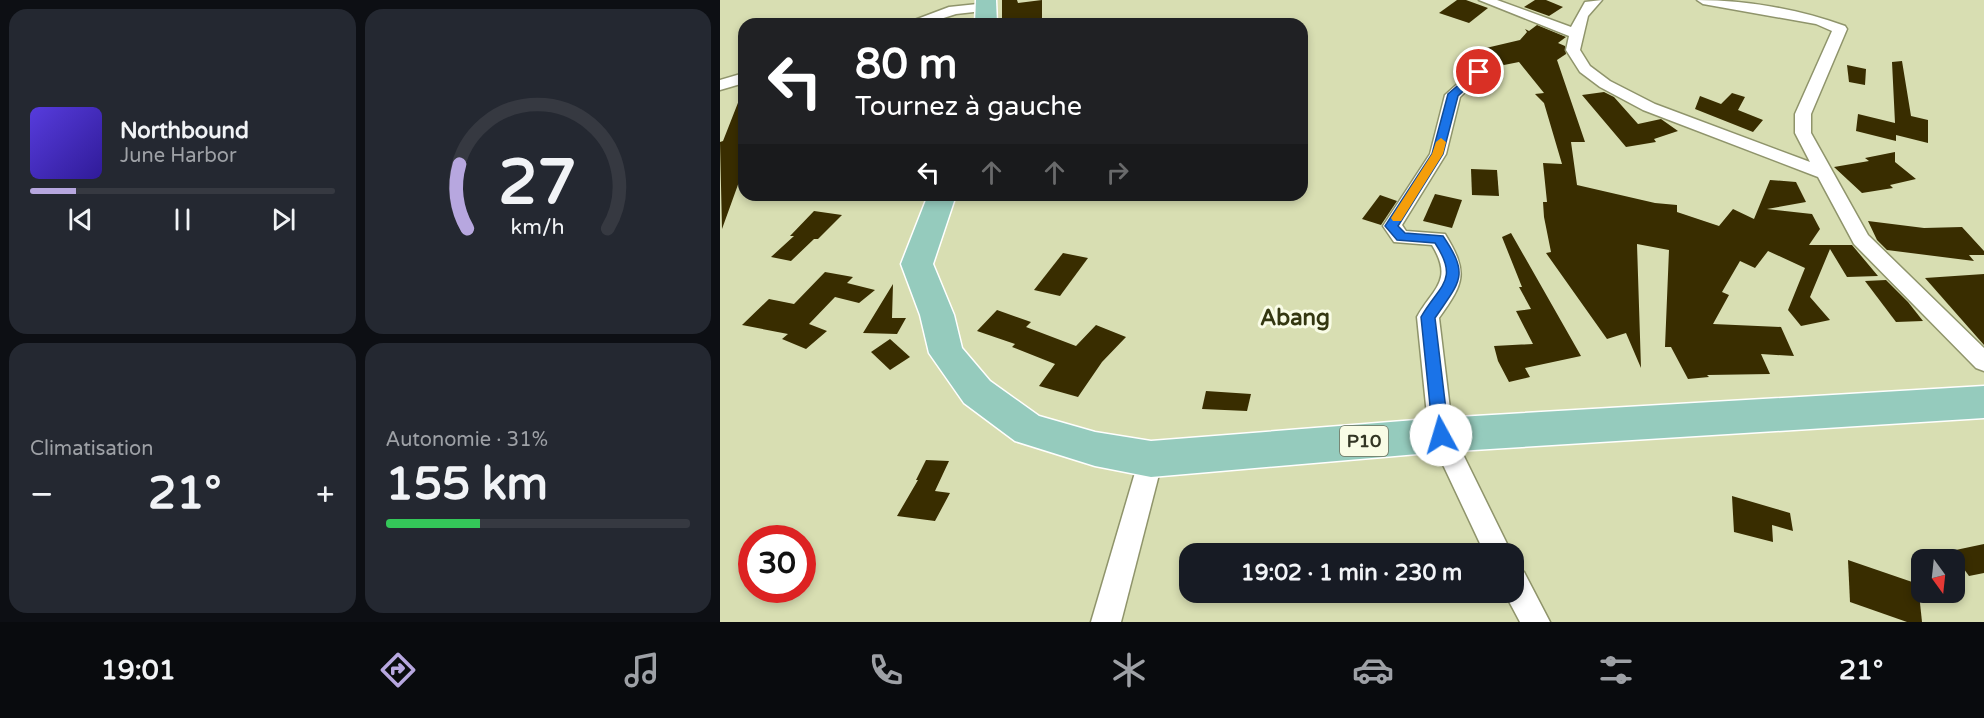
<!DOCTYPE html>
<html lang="fr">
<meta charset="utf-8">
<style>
body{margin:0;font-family:"Varela Round",sans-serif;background:#242831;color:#f1f3f6;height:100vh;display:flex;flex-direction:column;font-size:22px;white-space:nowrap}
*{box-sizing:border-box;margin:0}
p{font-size:20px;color:#9ea1a6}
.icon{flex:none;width:33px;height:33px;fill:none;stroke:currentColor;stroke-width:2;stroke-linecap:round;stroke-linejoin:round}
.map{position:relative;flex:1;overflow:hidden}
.panel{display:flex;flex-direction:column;gap:9px;padding:9px;background:#0d0f14;width:720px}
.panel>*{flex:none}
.top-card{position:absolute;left:18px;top:18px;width:570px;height:183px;border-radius:18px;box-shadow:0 3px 9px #0003;background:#202124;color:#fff;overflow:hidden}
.needle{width:39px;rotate:165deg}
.buttons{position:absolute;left:1191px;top:549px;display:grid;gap:12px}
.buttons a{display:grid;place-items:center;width:54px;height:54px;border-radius:12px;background:#171b24;box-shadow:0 3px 9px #0003;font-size:30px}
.speed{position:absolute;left:18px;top:525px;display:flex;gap:12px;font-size:30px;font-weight:700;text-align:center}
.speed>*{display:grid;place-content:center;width:78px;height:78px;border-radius:50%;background:#171b24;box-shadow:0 3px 9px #0003;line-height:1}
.speed .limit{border:9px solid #d22;background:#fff;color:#111}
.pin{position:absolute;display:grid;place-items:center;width:51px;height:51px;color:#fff;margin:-26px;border:3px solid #fff;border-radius:50%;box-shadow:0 2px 6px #0007}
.me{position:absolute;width:66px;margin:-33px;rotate:354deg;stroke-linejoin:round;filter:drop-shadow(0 0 4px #0008)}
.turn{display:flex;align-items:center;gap:21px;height:126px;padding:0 18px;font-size:27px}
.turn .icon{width:78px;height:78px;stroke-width:2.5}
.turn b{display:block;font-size:42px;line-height:51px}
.lanes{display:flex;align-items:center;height:57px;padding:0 18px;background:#0003;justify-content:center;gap:30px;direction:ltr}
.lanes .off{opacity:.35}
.big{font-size:45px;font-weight:700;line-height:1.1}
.panel .card{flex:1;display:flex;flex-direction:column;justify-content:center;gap:9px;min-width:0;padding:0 21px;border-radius:18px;background:#242831}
.panel .dial{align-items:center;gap:0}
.dial svg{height:156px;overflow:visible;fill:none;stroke:#363941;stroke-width:7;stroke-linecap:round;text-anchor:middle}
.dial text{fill:#f1f3f6;stroke:none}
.song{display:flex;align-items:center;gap:18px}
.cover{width:72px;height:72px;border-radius:9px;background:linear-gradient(135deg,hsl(250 70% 55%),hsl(250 70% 35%))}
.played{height:6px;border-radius:3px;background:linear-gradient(90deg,#b7a7df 15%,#363941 15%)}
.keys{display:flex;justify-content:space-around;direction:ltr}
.heat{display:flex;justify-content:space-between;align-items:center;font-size:33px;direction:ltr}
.charge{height:9px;border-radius:4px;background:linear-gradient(90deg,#34c759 31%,#363941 0)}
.panel .tiles{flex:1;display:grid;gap:9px;grid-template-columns:repeat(2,1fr)}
.trip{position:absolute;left:459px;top:543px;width:345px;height:60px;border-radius:18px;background:#171b24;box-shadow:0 3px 9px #0003;font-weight:700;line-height:60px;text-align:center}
.tabs{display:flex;height:96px;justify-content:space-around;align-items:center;background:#090b0e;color:#9ea1a6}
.tabs .icon{width:42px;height:42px}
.tabs .current{color:#b7a7df}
.tabs b{font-size:27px;color:#f1f3f6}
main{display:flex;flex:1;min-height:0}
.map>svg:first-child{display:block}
.building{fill:#392d00}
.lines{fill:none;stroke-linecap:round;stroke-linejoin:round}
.street-casing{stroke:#8f946b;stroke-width:3}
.primary-casing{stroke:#fff;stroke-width:3}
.street{fill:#fff;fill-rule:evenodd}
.primary{fill:#95cbbd;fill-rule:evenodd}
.route{fill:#1a73e8;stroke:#114b97;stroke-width:1.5}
.slow{fill:#f59e0b}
.labels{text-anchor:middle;stroke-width:6;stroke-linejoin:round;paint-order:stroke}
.shield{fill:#f9fce6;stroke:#6e715e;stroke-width:1.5}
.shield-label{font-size:18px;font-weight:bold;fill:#333524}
.quarter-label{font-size:22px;font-weight:bold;fill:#343711;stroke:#f9fce6}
</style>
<main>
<section class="panel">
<div class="tiles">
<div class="card">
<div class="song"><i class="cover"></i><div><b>Northbound</b><p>June Harbor</p></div></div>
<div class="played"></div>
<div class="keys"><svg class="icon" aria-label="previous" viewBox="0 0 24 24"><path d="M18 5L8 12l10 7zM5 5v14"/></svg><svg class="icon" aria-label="pause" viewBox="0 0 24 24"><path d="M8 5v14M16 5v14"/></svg><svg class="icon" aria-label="next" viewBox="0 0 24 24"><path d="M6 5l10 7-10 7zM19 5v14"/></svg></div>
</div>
<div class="card dial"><svg viewBox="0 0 100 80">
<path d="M14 69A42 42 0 1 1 86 69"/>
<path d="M14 69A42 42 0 0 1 10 36" stroke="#b7a7df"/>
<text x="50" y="56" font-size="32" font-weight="700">27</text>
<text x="50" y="72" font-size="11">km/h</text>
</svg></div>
<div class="card"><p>Climatisation</p>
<div class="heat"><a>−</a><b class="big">21°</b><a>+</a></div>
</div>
<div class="card"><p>Autonomie · 31%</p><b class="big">155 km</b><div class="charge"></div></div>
</div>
</section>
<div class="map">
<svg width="1264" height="622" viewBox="0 0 1264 622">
<rect width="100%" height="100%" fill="#d8deb2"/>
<g class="building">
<polygon points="282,0 297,0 298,3 322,0 322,24 282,24"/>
<polygon points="737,0 746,0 768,8 749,23 719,13"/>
<polygon points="815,0 826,0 843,7 829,16 804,7"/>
<polygon points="817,25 846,37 838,43 845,46 846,54 837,60 865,142 851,142 857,185 935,203 957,205 957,212 999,226 1013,209 1034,219 1050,180 1076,182 1086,202 1047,209 1092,214 1100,229 1089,245 1132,245 1158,276 1127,277 1110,249 1090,297 1110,320 1081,326 1068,310 1085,268 1048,251 1035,268 1020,261 1002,292 1009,295 993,324 1061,327 1074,356 1041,354 1050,374 987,375 989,377 968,379 951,347 945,347 949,250 917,244 921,368 906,333 887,339 826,253 831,252 824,217 823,202 827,202 823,163 842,164 824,103 815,94 824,93 799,62 784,65 766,48 800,40 807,32 805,29 809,31"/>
<polygon points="1182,61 1191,116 1208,120 1208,143 1176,135 1176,141 1136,131 1138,114 1175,123 1172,62"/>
<polygon points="1127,65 1146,69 1145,85 1129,82"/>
<polygon points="23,90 24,168 2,229 0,142 3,141"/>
<polygon points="884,92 894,97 918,124 941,119 958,131 934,139 936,142 906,147 862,95"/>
<polygon points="1012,93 1025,97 1018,110 1043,120 1033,132 975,109 980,96 1001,104"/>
<polygon points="1175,152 1175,162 1196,179 1170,185 1173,188 1142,193 1114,167 1149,161 1145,158"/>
<polygon points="751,169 777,170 779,196 752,195"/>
<polygon points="715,194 742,200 732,228 703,221"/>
<polygon points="660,195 677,201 661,225 642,219"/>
<polygon points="94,211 122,215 98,239 94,239 71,261 51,257 74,236 70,236"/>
<polygon points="1148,221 1204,228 1242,227 1264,251 1264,255 1249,255 1254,261 1167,250 1157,240"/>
<polygon points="791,233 861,356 805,368 810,377 789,382 778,361 774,346 813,344 796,311 811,309 799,287 802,287 782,237"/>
<polygon points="343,253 368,258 340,296 314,290"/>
<polygon points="105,272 133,277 127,283 155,290 139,303 115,297 89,324 107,331 86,349 62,339 68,334 22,325 49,299 74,304"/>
<polygon points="1264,274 1264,345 1205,278"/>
<polygon points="1166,280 1188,302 1203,321 1176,322 1145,281"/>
<polygon points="173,284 172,318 186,318 177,334 143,333"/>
<polygon points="277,310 311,322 306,327 356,346 376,325 406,337 382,362 358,397 319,386 335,364 292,347 295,344 257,331"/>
<polygon points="170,339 190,357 170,370 151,352"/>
<polygon points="486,391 531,394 527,411 482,409"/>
<polygon points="206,460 229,461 215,491 230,493 215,521 177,516 198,480 196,480"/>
<polygon points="1012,496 1070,513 1073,531 1052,525 1053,542 1014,532"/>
<polygon points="1264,544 1264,573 1249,576 1231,551"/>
<polygon points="1128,560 1198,584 1202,622 1187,622 1130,602"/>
</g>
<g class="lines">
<g class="street-casing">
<g id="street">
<path d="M759,0h18l74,27 14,-25 17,-2 -14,16 -8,34 10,16 20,15 45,23 155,58 -15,-29v-19l37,-83 -16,-7 -113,-20 -6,-4c48,0 102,9 148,26l2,3 -36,85v19l57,102 116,113v23l-8,-3 -122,-124 -36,-67 -175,-67 -43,-23 -20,-15 -14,-22 3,-14z"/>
<polygon points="267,3 274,7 272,10 236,14 205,24 184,24 229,7"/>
<path d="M759,68l7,4 -26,25 -14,57 -44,71 4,6 39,3c24,39 19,49 -6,84l14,116 59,120h-27l-56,-119 -12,-118c16,-29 37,-36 15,-72l-38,-3 -11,-16 47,-72 15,-59 29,-26z"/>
<polygon points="24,73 24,83 0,90 0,80"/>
<polygon points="431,448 440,451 443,459 401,622 371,622 419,459 422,451"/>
<polygon points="794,568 804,572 830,622 800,622 784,592 794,592"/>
</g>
</g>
<g class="primary-casing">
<g id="primary">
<polygon points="256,0 276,0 277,24 255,24"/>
<polygon points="208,195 236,195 213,264 234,315 242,348 270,381 319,416 375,432 431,441 721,418 1264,386 1264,418 721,452 431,477 375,466 295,441 244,403 209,353 200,315 181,264"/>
</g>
</g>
<use href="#street" class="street"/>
<use href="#primary" class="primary"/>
</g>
<path class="route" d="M756,70l8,2 -26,24 -15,58 -45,72 7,7 38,3c27,40 17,45 -8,82l14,117 -2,5 -6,2 -5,-2 -3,-5 -12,-118c18,-32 39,-36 14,-74l-38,-3 -12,-14 47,-72 16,-60z"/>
<polygon class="slow" points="721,138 726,142 723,154 681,221 673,221 671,218 712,154 716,142"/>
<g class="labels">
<rect class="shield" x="620" y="426" width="48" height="30" rx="4.5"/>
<g class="shield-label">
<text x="644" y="447">P10</text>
</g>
<g class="quarter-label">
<text x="575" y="325">Abang</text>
</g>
</g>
</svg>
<div class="buttons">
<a><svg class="needle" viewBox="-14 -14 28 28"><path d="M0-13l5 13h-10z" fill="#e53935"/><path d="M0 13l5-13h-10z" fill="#9ea1a6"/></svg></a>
</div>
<div class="speed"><div class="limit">30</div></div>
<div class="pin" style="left:759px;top:72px;background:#d93025"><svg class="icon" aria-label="arrive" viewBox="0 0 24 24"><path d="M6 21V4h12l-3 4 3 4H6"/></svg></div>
<svg class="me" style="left:721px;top:435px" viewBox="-20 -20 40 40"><circle r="19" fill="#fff"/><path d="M0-13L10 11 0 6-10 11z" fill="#1a73e8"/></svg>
<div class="trip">19:02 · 1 min · 230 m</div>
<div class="top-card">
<div class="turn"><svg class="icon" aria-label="left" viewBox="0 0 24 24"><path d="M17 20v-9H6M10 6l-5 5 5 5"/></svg><div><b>80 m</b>Tournez à gauche</div></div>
<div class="lanes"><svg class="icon" aria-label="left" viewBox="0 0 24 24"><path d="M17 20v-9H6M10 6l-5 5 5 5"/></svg><svg class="icon off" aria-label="ahead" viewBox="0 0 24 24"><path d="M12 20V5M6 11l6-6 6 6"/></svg><svg class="icon off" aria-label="ahead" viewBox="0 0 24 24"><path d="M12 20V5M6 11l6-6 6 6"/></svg><svg class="icon off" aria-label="right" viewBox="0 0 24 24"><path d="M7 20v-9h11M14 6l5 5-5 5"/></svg></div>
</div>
</div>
</main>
<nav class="tabs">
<b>19:01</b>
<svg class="icon current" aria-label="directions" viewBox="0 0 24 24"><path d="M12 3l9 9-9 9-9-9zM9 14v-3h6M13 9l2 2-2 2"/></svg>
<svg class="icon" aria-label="music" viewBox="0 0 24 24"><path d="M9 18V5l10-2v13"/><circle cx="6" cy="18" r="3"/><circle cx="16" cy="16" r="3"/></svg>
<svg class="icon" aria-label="phone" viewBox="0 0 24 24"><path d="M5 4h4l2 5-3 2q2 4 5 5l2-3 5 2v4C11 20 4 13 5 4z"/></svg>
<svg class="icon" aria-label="climate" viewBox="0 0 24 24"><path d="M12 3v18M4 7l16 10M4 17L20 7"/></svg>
<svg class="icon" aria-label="car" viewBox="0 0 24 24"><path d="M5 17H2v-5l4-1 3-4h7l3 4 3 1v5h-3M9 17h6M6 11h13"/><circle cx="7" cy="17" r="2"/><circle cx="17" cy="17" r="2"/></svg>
<svg class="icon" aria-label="filters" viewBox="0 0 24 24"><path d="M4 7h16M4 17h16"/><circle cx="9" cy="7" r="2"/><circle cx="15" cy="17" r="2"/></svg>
<b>21°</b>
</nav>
